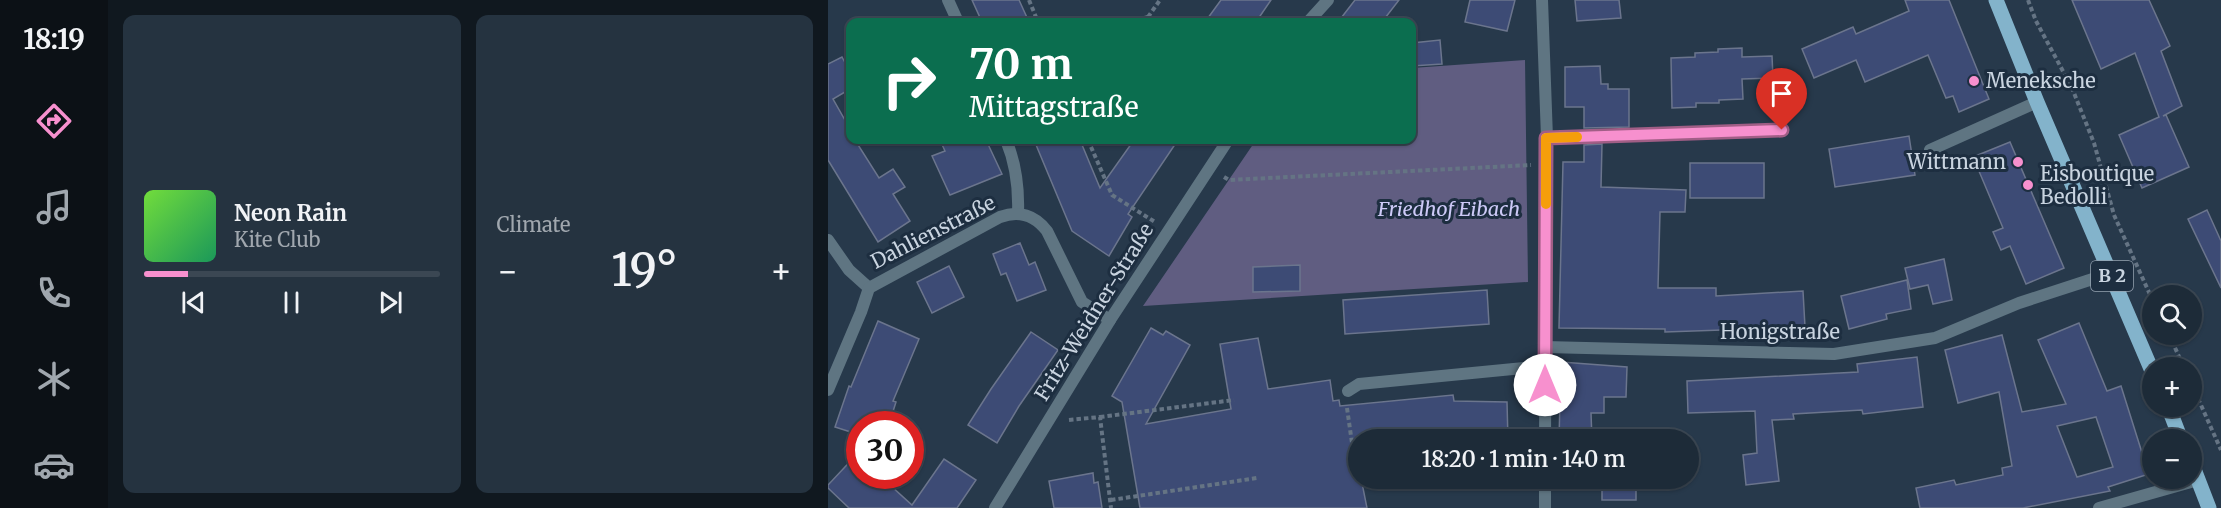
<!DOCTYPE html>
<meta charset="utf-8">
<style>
body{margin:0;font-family:Merriweather,serif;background:#253340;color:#f1f3f6;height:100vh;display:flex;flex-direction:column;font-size:22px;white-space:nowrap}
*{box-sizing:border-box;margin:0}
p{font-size:20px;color:#a0a7ae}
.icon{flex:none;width:33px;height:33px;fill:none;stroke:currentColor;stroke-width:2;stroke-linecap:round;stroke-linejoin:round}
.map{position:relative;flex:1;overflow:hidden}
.panel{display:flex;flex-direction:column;gap:15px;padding:15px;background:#10181f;width:720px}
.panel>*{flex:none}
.top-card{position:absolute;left:18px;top:18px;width:570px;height:126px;border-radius:12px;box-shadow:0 2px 4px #0004,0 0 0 2px #3b4753;background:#0b6e4f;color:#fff;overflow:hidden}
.controls{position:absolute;left:1314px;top:285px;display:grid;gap:12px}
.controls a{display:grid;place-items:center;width:60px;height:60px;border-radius:50%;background:#1d2b38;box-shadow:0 2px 4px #0004,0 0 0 2px #3b4753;font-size:30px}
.speed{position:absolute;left:18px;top:411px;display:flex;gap:12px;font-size:30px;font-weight:700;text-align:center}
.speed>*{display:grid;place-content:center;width:78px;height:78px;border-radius:50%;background:#1d2b38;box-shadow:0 2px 4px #0004,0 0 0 2px #3b4753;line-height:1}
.speed .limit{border:9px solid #d22;background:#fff;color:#111}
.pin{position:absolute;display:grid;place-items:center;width:51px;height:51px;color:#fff;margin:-62px -26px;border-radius:50% 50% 50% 0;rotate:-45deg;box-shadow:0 0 6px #0007}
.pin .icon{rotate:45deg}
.me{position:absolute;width:66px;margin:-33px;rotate:0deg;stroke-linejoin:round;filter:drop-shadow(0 0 4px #0008)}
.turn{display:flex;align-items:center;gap:21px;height:126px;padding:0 24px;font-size:27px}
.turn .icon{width:78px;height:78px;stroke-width:2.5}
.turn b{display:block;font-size:42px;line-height:51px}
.big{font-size:45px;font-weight:600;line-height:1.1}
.panel .card{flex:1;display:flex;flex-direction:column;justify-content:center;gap:9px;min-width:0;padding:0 21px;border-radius:12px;background:#253340}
.song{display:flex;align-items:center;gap:18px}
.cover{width:72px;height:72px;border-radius:9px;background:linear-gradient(135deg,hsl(100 70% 55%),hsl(150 70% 35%))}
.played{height:6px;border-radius:3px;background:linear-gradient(90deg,#f790ce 15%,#3b4753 15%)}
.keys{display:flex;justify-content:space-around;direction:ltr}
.heat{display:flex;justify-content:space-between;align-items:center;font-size:33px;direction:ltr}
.panel .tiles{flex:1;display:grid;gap:15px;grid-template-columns:repeat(2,1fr)}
.trip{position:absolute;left:520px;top:429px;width:351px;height:60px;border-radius:30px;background:#1d2b38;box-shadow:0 2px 4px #0004,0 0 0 2px #3b4753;font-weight:600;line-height:60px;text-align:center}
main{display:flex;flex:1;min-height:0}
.tabs{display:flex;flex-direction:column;width:108px;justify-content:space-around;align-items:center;background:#0c1116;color:#a0a7ae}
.tabs .icon{width:42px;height:42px}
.tabs .active{color:#f790ce}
.tabs b{font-size:27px;color:#f1f3f6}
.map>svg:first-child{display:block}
.green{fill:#605d81}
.building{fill:#3d4b75;stroke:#6b758d;stroke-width:1.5;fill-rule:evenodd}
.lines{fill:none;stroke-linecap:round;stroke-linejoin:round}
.path{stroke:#657484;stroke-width:4;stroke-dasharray:4.5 3;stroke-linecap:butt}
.lane{stroke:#5f7582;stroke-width:12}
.street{stroke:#5f7582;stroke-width:12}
.primary{stroke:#83b3cb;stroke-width:15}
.route-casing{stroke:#a15e86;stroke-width:15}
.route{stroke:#f790ce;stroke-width:10}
.slow{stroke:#f59e0b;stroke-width:10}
.poi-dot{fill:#f790ce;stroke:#1d2e40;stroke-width:2}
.labels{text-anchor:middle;stroke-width:6;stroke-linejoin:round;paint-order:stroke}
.shield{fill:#1d2e40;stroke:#95a2b0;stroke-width:1.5}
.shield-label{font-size:18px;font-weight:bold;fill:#c9d4e0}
.poi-label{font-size:20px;fill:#c9d4e0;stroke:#1d2e40;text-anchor:start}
.park-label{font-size:20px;font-style:italic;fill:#cdcaf7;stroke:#1d2e40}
.street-label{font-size:20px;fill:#c9d4e0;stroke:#1d2e40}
</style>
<main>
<nav class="tabs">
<b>18:19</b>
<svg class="icon active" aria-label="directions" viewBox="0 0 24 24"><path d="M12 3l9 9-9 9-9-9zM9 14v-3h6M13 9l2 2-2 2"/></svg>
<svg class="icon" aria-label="music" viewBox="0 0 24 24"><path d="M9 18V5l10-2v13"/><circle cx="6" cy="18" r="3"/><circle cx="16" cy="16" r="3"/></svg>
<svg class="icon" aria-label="phone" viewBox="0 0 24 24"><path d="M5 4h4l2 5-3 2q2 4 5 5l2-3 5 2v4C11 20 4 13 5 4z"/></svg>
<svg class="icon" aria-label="climate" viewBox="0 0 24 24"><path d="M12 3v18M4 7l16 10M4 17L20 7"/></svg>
<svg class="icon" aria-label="car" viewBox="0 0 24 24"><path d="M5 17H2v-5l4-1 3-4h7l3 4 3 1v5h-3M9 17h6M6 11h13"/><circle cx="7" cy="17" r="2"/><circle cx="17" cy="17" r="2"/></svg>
</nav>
<section class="panel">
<div class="tiles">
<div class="card">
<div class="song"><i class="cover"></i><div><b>Neon Rain</b><p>Kite Club</p></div></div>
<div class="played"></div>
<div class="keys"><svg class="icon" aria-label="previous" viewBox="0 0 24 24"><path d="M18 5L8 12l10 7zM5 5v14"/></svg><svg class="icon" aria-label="pause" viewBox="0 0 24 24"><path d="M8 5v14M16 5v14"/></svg><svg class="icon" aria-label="next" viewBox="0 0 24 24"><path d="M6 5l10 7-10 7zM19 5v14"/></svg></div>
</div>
<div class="card"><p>Climate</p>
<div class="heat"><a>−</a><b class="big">19°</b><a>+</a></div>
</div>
</div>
</section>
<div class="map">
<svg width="1393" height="508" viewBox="0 0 1393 508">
<rect width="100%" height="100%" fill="#27394b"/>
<polygon class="green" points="697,60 700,282 315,306 428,140 584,140 584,68"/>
<g class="building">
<polygon points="144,0 191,0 201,22 154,22"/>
<polygon points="393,0 443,0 428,22 377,22"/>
<polygon points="527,0 571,0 554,22 510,22"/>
<polygon points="642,0 687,0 679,31 637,22"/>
<polygon points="747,0 791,0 793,18 749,21"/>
<polygon points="1077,0 1121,0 1161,99 1131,112 1125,96 1118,98 1100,55 1037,82 1028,60 986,78 974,49 1025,27 1028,34 1081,11"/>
<polygon points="1244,0 1321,0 1342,46 1333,51 1354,106 1335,116 1338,115 1361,167 1314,188 1291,135 1331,117 1307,53 1273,69"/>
<polygon points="612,40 614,64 584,66 584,43"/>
<polygon points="914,48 914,57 944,56 945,78 914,79 915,99 891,100 891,103 868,103 868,107 844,108 843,58 867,57 867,53 890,52 890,49"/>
<polygon points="14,57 22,72 22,89 5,99 22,129 22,140 27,140 51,178 65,169 77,187 65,194 82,221 50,242 0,160 0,64"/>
<polygon points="772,66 773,84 780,84 780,89 801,89 801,127 756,128 756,107 737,107 737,67"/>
<polygon points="1081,136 1087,175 1007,187 1001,149"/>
<polygon points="112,140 158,140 174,174 122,195 104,156 117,151"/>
<polygon points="206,140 252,140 272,188 306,140 350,140 300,214 304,217 281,256 244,231"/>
<polygon points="1182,142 1236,268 1198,284 1182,246 1173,250 1165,232 1175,228 1145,157"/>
<polygon points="774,144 773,187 858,190 857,212 832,212 830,288 888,288 888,296 975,291 977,327 837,332 837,329 731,328 735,162 756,162 756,145"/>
<rect x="862" y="163" width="74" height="35"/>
<polygon points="1379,210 1393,241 1393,288 1360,219"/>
<polygon points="192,243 201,265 207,262 218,290 189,301 178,273 173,275 165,254"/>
<polygon points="1116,259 1124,300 1105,304 1100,285 1082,289 1077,268"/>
<polygon points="472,265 472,291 425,292 425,267"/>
<polygon points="121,266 136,297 104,313 89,282"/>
<polygon points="1079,280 1083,309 1058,314 1059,319 1021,329 1013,296"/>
<polygon points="659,290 661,324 517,334 515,300"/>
<polygon points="50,321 91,339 65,401 68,402 61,424 32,424 32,435 7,427 21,386 23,387"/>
<path d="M1251,323l28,68 14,-5 23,73 4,-1 4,15 -44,14 2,4 -87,17h-103l-4,-20 38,-8 2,5 47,-10 -1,-7 10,-2 -13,-74 -41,11 -13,-53 57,-15 20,77 44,-8 -28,-64zM1268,417l17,50 -36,10 -20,-51z"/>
<polygon points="323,328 335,335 338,331 362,345 318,424 403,409 392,344 430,338 440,389 502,380 505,401 511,400 512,406 625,395 626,401 679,402 680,440 644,440 644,435 595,440 531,440 531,478 533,478 539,508 312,508 294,402 284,396"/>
<polygon points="203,332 230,350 191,406 169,443 140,425 163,389"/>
<polygon points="1089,357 1095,407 1035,414 1034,410 965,414 966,419 944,420 951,481 918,485 915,455 929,453 927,411 860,413 859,381 1030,372 1029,364"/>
<polygon points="733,362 799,367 798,397 776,397 776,413 763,413 764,440 731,440"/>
<polygon points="32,451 32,476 52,476 84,505 116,459 148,480 129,508 21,508 0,488 0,485"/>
<polygon points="265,473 266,483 270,482 274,508 226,508 221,481"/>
<rect x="774" y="478" width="34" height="22"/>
</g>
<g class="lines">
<g class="path">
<polyline points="201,0 210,22"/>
<polyline points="1200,0 1208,21 1244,88 1266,143 1286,215 1324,299"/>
<polyline points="320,17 332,0"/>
<polyline points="301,22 320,17 327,22"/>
<polyline points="260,140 284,195 327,222"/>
<polyline points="396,177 401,180 703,165"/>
<polyline points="1341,334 1356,368"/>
<polyline points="1364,385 1393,450"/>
<polyline points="519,408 527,464"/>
<polyline points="272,417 406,400"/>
<polyline points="241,420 272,417 283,508"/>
<polyline points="283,500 429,478"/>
</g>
<g class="lane">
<polyline points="719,138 954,130"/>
<polyline points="1102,150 1209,102"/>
<polyline points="520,391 531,384 717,366"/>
</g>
<g class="street">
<polyline points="120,0 130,22"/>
<polyline points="714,0 719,138 717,440"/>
<polyline points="480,22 500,0"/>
<path d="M178,140c10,24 13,46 12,73"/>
<polyline points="0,240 21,270 41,288"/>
<polyline points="717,347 1006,354 1107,338 1191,303 1283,273"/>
<path d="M0,390l33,-78 8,-24 131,-71c19,-7 35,-2 47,14l35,71 28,18"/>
<polyline points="167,508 282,320 400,140"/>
<polyline points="717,508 717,478"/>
<polyline points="1271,508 1370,480"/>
</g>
<g class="primary">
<polyline points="1168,0 1209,102 1324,371"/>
<polyline points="1340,406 1353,440"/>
<polyline points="1364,464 1381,508"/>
</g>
</g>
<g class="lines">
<g class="route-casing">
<polyline id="route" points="717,385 718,138 954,130"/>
</g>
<use href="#route" class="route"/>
<polyline class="slow" points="718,204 718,138 749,137"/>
</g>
<g class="poi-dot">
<circle cx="1146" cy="81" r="6"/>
<circle cx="1190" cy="162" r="6"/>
<circle cx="1200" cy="185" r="6"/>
</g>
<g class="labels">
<rect class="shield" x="1263" y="261" width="42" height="30" rx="4.5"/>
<g class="shield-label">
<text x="1284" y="282">B 2</text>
</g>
<g class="poi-label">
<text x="1158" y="88">Meneksche</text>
<text x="1178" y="169" text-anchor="end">Wittmann</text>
<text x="1212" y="181">Eisboutique<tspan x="1212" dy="23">Bedolli</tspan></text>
</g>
<g class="park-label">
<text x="621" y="216">Friedhof Eibach</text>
</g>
<g class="street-label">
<text transform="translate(105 232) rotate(-27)" y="7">Dahlienstraße</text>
<text transform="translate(266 312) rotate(-58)" y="7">Fritz-Weidner-Straße</text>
<text x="952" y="339">Honigstraße</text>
</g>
</g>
</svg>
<div class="controls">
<a><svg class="icon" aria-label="search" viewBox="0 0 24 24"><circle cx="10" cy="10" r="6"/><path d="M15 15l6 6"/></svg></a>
<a>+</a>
<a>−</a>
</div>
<div class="speed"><div class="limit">30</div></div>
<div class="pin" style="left:954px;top:130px;background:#d93025"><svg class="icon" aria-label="arrive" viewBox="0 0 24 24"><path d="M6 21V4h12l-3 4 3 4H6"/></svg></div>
<svg class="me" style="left:717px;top:385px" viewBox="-20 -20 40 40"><circle r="19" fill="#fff"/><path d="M0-13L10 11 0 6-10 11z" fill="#f790ce"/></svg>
<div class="trip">18:20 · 1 min · 140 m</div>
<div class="top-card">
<div class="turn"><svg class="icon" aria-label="right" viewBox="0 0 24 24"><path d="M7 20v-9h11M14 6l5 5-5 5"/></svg><div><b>70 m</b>Mittagstraße</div></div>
</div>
</div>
</main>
